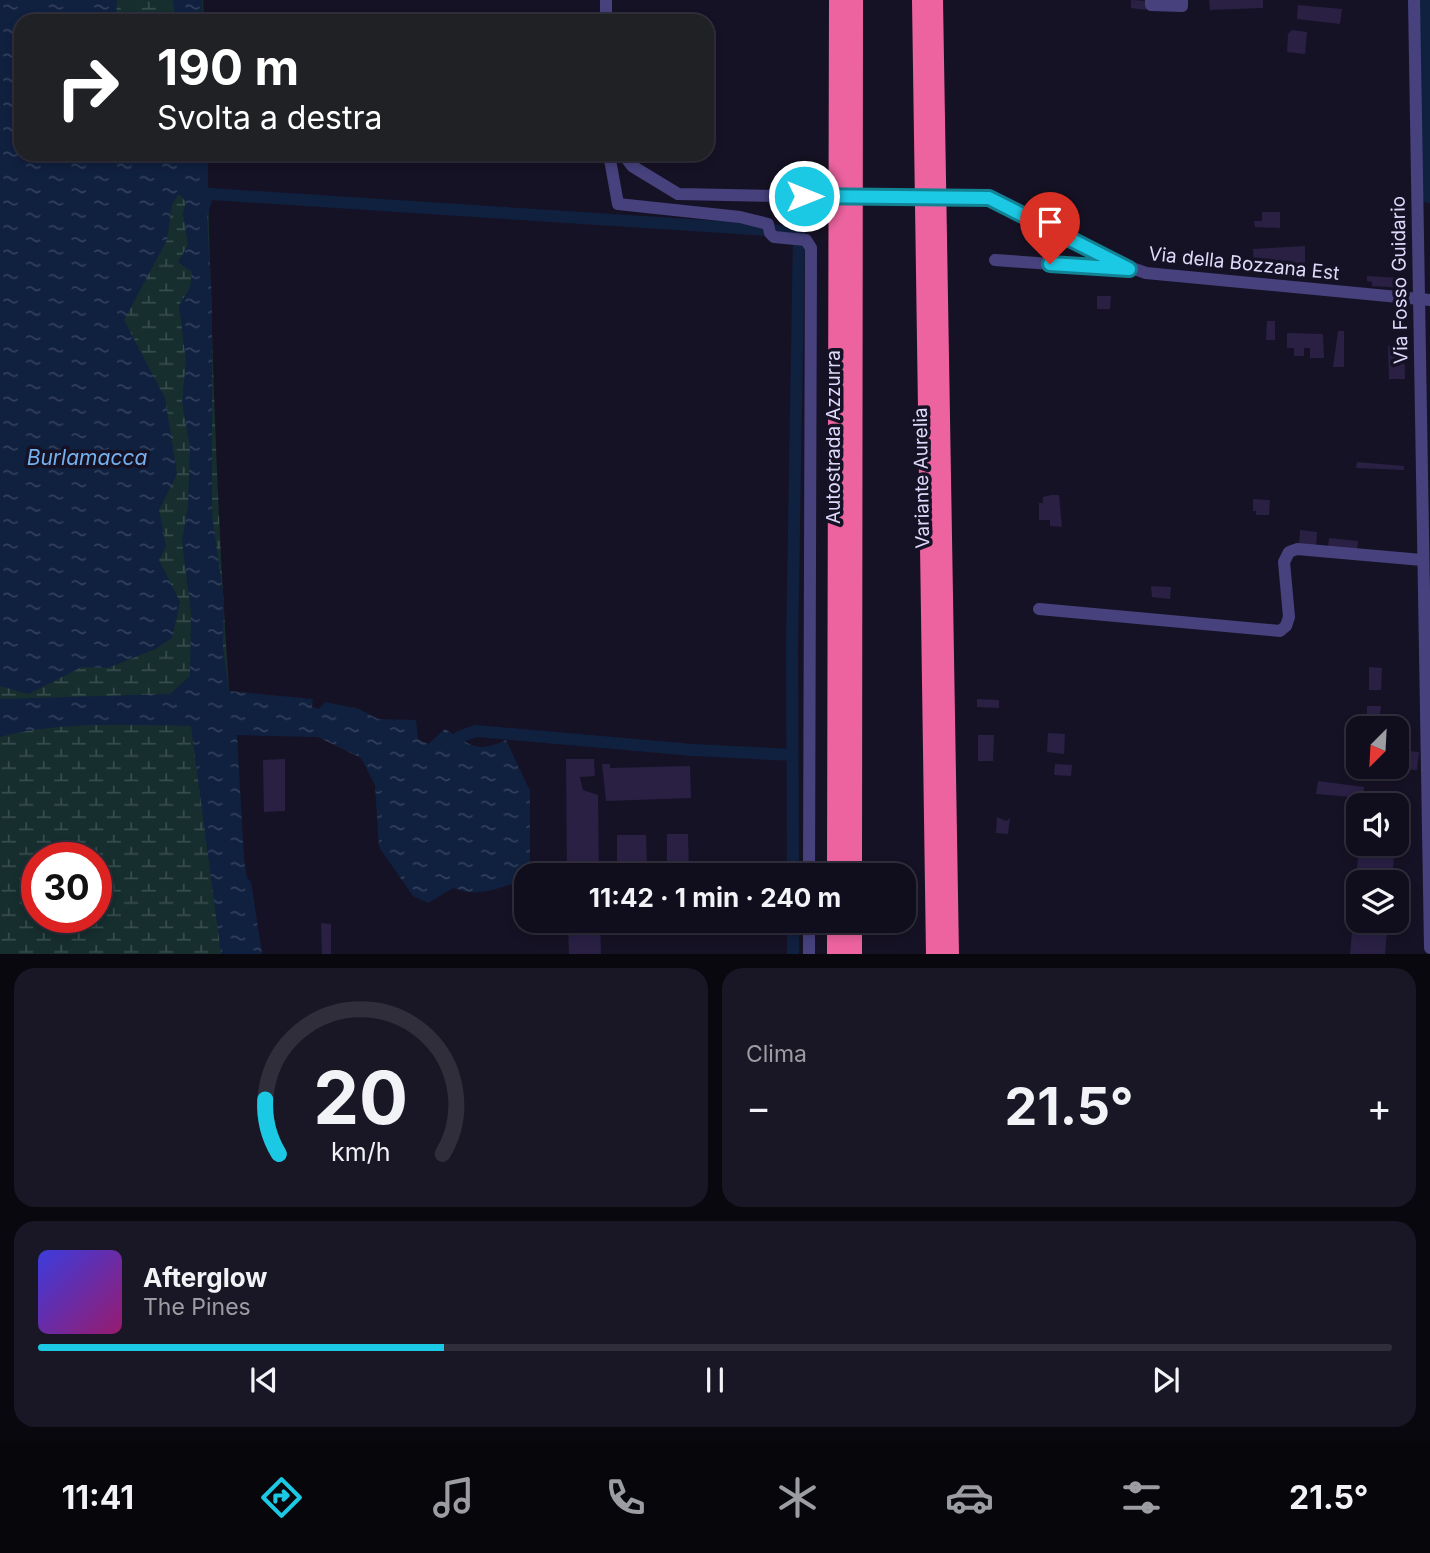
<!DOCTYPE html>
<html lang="it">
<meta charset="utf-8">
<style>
body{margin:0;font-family:Inter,sans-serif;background:#191725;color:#f1f3f6;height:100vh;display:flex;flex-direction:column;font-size:26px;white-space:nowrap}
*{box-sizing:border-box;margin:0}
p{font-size:23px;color:#9c9ca3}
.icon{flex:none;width:38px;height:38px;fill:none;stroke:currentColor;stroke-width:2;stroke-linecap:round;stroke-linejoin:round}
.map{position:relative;height:954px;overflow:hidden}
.panel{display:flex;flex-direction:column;gap:14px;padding:14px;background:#09080f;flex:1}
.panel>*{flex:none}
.top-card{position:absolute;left:14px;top:14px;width:700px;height:147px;border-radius:21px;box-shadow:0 4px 10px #0003,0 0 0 2px #302e3b;background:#202124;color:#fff;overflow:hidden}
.needle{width:46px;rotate:204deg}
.buttons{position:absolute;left:1346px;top:716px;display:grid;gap:14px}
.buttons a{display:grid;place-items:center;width:63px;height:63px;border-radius:14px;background:#100e1c;box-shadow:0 4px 10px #0003,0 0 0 2px #302e3b;font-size:35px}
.speed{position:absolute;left:21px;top:842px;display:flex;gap:14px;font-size:35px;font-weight:700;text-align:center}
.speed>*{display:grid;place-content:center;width:91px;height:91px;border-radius:50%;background:#100e1c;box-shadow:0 4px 10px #0003,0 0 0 2px #302e3b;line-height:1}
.speed .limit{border:10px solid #d22;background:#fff;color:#111}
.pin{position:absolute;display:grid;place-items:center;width:60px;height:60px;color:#fff;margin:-72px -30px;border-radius:50% 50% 50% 0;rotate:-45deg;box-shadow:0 0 7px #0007}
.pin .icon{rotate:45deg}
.me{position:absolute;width:77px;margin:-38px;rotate:90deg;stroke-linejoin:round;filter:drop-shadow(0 0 5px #0008)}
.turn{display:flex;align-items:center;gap:24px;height:147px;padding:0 28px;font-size:32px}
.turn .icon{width:91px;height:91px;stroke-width:2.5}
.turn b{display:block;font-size:49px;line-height:60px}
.big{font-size:52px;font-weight:700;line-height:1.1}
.panel .card{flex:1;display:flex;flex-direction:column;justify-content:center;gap:10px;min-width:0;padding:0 24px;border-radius:21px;background:#191725}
.panel .dial{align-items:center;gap:0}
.dial svg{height:182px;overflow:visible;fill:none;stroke:#302e3b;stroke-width:7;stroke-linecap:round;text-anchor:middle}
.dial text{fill:#f1f3f6;stroke:none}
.song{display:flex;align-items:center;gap:21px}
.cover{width:84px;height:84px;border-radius:10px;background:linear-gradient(135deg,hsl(240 70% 55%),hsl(320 70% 35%))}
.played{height:7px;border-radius:4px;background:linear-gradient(90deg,#1cc9e5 30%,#302e3b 30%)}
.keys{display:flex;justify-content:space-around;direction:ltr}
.heat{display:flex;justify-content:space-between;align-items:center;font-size:38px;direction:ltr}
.panel .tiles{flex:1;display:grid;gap:14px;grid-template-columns:1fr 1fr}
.card:last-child{grid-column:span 2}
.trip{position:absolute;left:514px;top:863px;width:402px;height:70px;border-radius:21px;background:#100e1c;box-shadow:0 4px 10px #0003,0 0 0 2px #302e3b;font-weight:700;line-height:70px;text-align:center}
.menu{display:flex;height:112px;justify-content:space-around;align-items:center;background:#06060b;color:#9c9ca3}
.menu .icon{width:49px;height:49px}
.menu .selected{color:#1cc9e5}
.menu b{font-size:32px;color:#f1f3f6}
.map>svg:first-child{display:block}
.wetland{fill:url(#wetland-marsh);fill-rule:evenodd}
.water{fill:url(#water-ripples)}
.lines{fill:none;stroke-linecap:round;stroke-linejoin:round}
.canal{stroke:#10203f;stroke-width:12}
.building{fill:#292044}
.minor{stroke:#47427e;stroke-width:12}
.highway{stroke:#ed63a0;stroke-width:18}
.minor-bridge{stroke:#47427e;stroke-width:12}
.route-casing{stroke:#128395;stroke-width:18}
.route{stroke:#1cc9e5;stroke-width:12}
.labels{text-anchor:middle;stroke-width:7;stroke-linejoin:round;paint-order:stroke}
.street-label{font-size:19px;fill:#dfdafb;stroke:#161225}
.water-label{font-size:21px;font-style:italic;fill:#74b1ef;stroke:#161225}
</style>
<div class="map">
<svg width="1430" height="955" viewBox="0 0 1430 955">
<defs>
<pattern id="wetland-marsh" width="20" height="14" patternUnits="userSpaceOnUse" patternTransform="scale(1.75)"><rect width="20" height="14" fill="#162e2e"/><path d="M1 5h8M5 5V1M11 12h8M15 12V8" fill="none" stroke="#374c4d"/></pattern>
<pattern id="water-ripples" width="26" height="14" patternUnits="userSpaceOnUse" patternTransform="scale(1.75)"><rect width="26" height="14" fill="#10203f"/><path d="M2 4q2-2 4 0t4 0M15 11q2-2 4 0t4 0" fill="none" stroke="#32405c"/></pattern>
</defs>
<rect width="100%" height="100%" fill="#161225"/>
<path class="wetland" d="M0,0h203l1,21h-183v133h186c7,267 14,535 48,800l-255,1zM37,858h59v59h-59z"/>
<g class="water">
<path d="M0,0h117l-1,21h-95v133h186l1,32 4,14 -5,18 5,84v213l12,85 -1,47 6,44 84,8 -1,8 7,2 6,-7 34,7 19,10 38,1 2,19 10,5 17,-15c26,16 31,25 61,11l24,51v84h-3v6c-29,4 -43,18 -74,7l-25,15 -15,-7 -34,-49 -4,-62 -14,-27 -43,-21 -81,-2 7,125 3,18 4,4 11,72h-41l-30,-228c-62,-1 -131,-5 -191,11v-38l170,-5 20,-18 1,-63 -9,-72 6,-34 2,-60 -8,-45 4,-40 -7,-57 11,-17 2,-16 -14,-10 10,-17 -5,-32 3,-11 -7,-8 -7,10 -5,36 -43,80 41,78 12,76 -18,36 7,36 -7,14 21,42 -8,36 -17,11 -47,19 -26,-1 -54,27 -28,-8z"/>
<polygon points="173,0 202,0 202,21 176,21"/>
</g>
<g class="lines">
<g class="canal">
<polyline points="1424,0 1428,197"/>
<polyline points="210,194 799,232 792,647 793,875"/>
<polyline points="459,737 476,731 693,750 792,755"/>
<polyline points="793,920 793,955"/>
</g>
</g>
<g class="building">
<polygon points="1131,0 1147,1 1146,10 1131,8"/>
<polygon points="1209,0 1263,0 1263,8 1210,10"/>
<polygon points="1298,5 1342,9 1340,24 1297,19"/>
<polygon points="1292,30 1307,32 1305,54 1287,52 1288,34"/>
<polygon points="1262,212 1280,212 1280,228 1255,227 1254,221 1262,221"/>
<polygon points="1305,246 1305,265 1289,267 1289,263 1280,263 1280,267 1254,267 1253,249"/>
<polygon points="1367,276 1401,278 1402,288 1372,286 1372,282 1367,281"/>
<polygon points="1097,296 1111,296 1110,309 1097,309"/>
<polygon points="1267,321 1275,321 1275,340 1266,340"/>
<polygon points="1338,331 1344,331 1344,367 1333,367"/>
<polygon points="1287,333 1323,334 1324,358 1310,358 1310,348 1304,348 1304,356 1294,356 1294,348 1287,348"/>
<polygon points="1388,346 1404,346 1405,379 1389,379"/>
<polygon points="1357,462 1404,466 1404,470 1356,468"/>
<polygon points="1051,495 1059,495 1062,527 1050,526 1050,520 1039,520 1039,503 1043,503 1043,497"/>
<polygon points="1253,499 1270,500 1269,515 1256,515 1256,511 1253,511"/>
<polygon points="1300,530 1317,532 1316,548 1299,546"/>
<polygon points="1329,538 1358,541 1357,551 1328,549"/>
<polygon points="1151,586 1171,587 1170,599 1152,597"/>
<polygon points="1369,667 1382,668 1381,690 1369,690"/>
<polygon points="977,699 999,700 999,708 977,707"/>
<polygon points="1367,706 1381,706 1379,722 1367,722"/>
<polygon points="1048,733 1065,734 1064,754 1047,752"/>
<polygon points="978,735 994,735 993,761 978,761"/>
<polygon points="1396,750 1419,752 1417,770 1387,769 1396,766"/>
<polygon points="285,759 285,811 264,812 263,760"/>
<polygon points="566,759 594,759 595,776 580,777 580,778 583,790 598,795 599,875 567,875"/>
<polygon points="602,764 610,764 610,768 690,766 691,798 606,801"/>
<polygon points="1055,764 1072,765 1071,776 1054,775"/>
<polygon points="1318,781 1364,787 1363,798 1316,794"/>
<polygon points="997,817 1006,821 1010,818 1008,834 996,833"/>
<polygon points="667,834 688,834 689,875 667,875"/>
<polygon points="617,835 646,835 647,875 617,875"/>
<polygon points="1359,844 1395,844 1392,882 1358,882 1358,920 1388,920 1385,955 1350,955"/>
<polygon points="568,920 600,920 601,955 569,955"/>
<polygon points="321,923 331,924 331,955 322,955"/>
</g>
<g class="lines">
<g class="minor">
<polyline points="606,0 606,21"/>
<polyline points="1151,0 1151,5 1182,6 1182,0"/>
<polyline points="1414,0 1430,948"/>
<polyline points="609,154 618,204 740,217 768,224 770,233 774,237 806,240 811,248 809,875"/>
<polyline points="623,154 632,166 678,194 779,196"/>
<polyline points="989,198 1104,258 1146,273 1430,300"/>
<polyline points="995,260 1122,269"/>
<polyline points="1039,609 1280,631 1286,626 1289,617 1284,562 1289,552 1297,549 1422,560"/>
<polyline points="809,955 809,920"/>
</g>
<g class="highway">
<polyline points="921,0 935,955"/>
<polyline points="934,0 950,955"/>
<polyline points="836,875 838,0"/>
<polyline points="853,875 854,0"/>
<polyline points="836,955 836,920"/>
<polyline points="853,955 853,920"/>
</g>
<polyline class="minor-bridge" points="779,196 989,198"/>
</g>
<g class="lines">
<g class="route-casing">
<polyline id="route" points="804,196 989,198 1129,269 1050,264"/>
</g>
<use href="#route" class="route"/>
</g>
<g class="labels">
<g class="street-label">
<text transform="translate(1244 263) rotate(6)" y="7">Via della Bozzana Est</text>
<text transform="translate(1399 280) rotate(-91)" y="7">Via Fosso Guidario</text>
<text transform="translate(833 437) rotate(-90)" y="7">Autostrada Azzurra</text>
<text transform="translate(921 478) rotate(-91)" y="7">Variante Aurelia</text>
</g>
<g class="water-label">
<text x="87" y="465">Burlamacca</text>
</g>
</g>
</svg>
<div class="buttons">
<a><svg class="needle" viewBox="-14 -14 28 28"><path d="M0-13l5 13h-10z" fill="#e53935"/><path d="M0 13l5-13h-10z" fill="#9c9ca3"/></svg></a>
<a><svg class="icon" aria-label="sound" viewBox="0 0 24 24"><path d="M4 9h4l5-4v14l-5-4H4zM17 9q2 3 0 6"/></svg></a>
<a><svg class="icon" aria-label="layers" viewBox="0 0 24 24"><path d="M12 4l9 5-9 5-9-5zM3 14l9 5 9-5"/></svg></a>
</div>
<div class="speed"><div class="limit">30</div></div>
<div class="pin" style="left:1050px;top:264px;background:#d93025"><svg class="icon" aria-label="arrive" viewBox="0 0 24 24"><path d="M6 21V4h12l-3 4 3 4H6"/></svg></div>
<svg class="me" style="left:804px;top:196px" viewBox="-20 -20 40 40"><circle r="17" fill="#1cc9e5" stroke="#fff" stroke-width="3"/><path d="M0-11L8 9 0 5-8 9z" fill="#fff"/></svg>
<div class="trip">11:42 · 1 min · 240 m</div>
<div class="top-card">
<div class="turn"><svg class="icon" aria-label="right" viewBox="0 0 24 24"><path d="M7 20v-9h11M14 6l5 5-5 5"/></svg><div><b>190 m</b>Svolta a destra</div></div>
</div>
</div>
<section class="panel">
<div class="tiles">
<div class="card dial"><svg viewBox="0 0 100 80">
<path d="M14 69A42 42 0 1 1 86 69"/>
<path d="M14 69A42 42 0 0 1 8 45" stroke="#1cc9e5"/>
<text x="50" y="56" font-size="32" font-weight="700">20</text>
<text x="50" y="72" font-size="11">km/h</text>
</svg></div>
<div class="card"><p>Clima</p>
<div class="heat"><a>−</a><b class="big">21.5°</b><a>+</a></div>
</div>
<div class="card">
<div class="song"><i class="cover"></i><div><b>Afterglow</b><p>The Pines</p></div></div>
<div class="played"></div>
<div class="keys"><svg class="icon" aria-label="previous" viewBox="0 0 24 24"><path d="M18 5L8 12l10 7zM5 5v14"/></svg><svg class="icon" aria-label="pause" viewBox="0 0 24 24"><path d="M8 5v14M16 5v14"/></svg><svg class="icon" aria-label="next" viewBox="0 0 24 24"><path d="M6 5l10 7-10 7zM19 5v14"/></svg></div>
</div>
</div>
</section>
<nav class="menu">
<b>11:41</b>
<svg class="icon selected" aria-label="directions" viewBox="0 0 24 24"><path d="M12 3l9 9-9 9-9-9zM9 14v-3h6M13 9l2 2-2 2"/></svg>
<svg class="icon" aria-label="music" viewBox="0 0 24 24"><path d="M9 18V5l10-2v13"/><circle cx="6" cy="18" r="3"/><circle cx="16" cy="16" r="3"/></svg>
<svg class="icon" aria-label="phone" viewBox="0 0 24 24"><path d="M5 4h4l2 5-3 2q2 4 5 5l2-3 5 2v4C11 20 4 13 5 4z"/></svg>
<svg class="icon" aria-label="climate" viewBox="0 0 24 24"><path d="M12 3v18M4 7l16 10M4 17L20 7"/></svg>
<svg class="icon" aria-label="car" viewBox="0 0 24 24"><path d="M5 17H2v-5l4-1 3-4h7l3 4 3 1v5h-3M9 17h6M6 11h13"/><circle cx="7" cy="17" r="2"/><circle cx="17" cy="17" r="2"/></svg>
<svg class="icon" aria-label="filters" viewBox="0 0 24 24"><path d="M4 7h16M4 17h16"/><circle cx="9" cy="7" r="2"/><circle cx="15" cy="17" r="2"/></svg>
<b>21.5°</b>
</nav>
